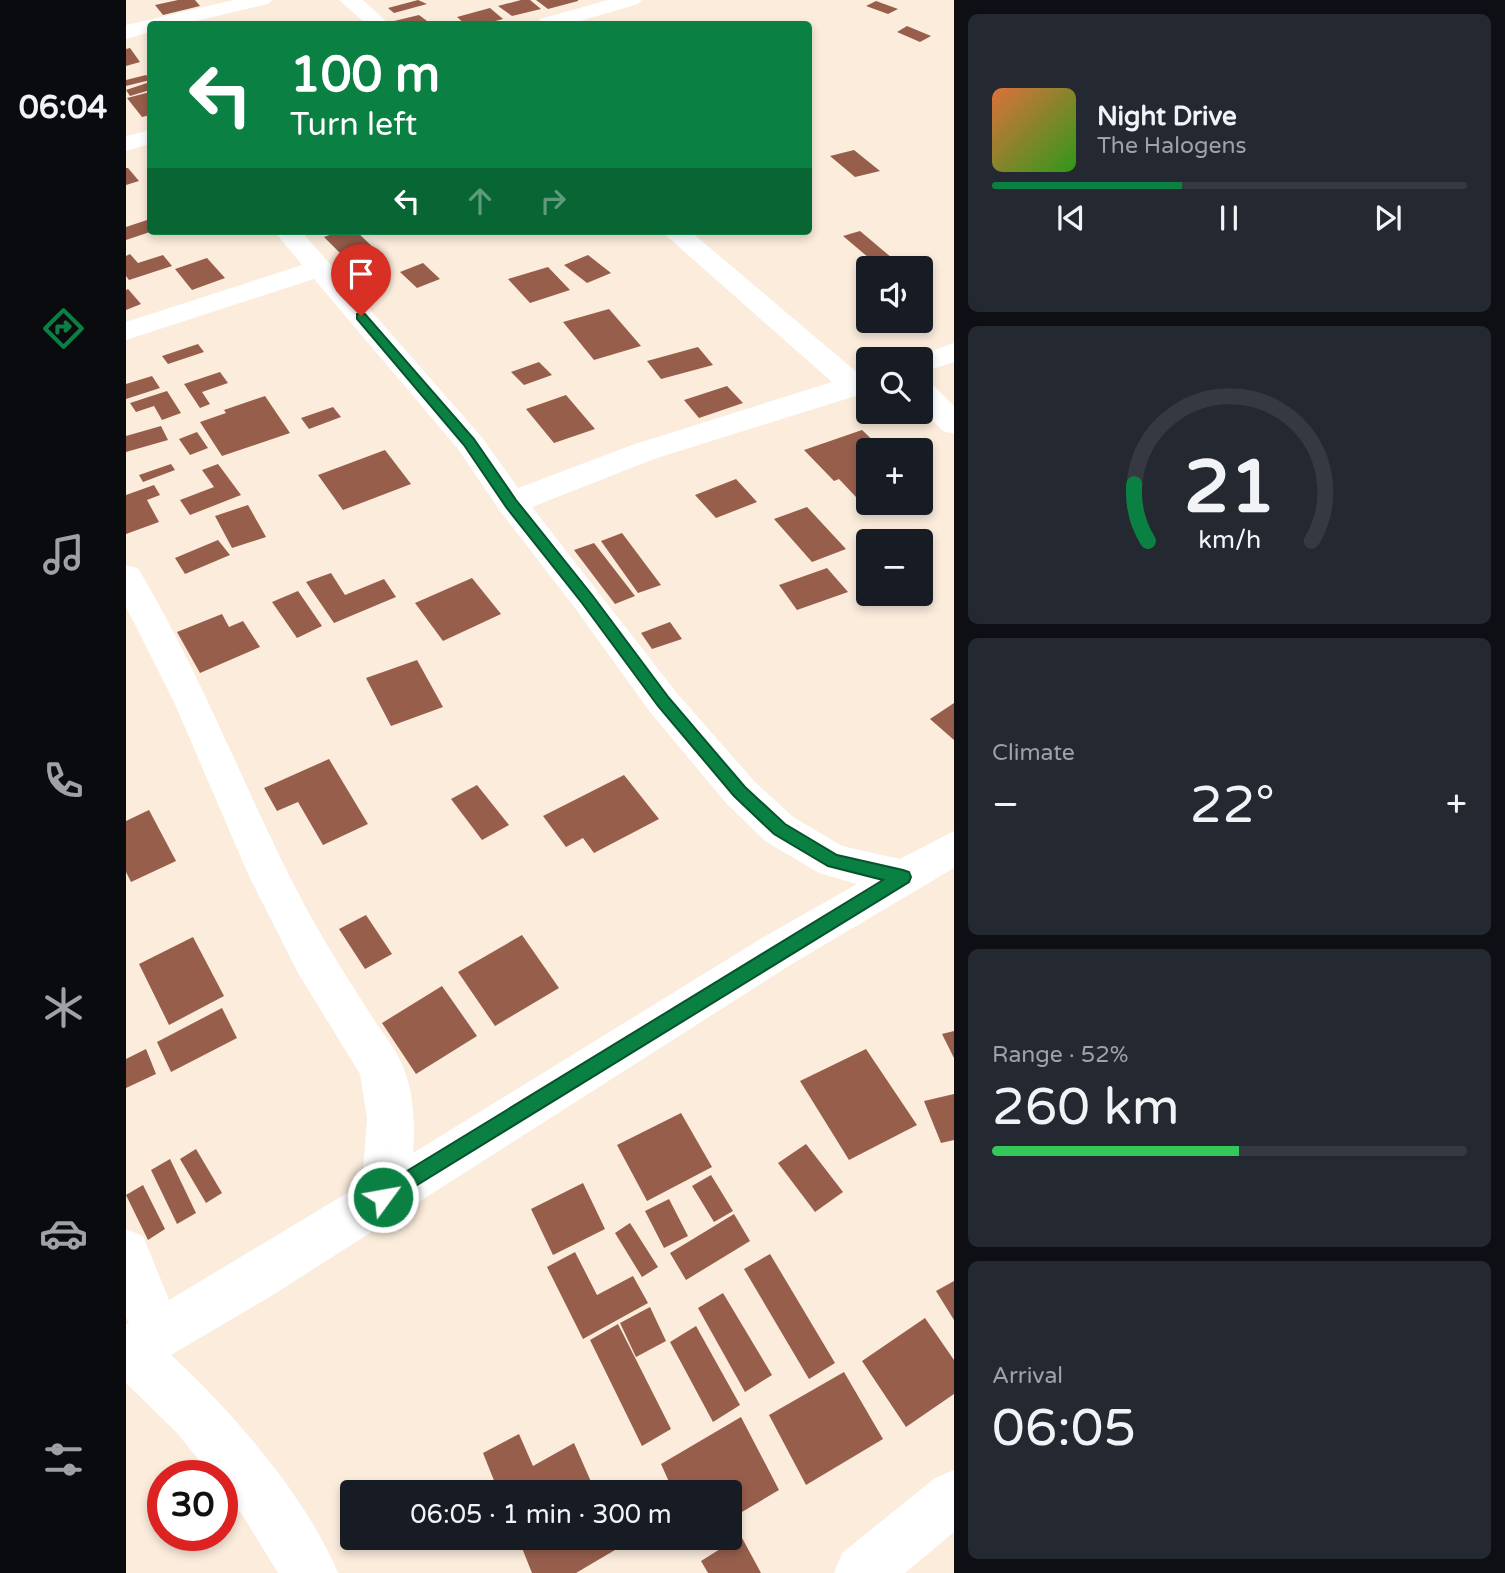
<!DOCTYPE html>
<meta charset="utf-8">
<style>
body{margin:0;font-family:"Varela Round",sans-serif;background:#242831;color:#f1f3f6;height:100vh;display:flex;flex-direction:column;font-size:26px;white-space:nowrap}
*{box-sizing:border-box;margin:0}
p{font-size:23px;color:#9ea1a6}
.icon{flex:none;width:38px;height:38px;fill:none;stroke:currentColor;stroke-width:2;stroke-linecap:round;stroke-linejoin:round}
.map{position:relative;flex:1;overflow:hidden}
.panel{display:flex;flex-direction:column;gap:14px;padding:14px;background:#0d0f14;width:551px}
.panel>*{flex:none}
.guide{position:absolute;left:21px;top:21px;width:665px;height:214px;border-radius:7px;box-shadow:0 4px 10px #0003;background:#0b8043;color:#fff;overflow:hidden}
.tools{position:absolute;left:730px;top:256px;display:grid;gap:14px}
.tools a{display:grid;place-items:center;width:77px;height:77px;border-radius:7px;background:#171b24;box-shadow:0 4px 10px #0003;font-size:35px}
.speed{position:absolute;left:21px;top:1460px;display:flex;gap:14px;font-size:35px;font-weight:700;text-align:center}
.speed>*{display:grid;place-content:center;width:91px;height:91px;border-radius:50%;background:#171b24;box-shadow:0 4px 10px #0003;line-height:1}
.speed .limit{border:10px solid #d22;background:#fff;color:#111}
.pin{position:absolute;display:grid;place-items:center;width:60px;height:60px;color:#fff;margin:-72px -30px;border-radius:50% 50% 50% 0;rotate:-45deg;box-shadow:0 0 7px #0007}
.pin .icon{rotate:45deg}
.me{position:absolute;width:77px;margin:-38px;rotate:58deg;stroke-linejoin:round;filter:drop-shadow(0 0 5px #0008)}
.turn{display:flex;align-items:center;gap:24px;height:147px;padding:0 28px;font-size:32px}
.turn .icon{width:91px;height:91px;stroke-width:2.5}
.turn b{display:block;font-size:49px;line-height:60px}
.lanes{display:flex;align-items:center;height:66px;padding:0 28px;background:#0003;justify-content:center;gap:35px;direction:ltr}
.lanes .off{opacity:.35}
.big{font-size:52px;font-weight:600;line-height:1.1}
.panel .card{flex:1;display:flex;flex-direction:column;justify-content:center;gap:10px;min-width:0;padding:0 24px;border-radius:10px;background:#242831}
.panel .dial{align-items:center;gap:0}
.dial svg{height:182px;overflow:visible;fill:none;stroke:#363941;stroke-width:7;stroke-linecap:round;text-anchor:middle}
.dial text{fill:#f1f3f6;stroke:none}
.song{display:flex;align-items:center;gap:21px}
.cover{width:84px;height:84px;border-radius:10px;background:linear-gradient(135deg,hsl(20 70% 55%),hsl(110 70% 35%))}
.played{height:7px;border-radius:4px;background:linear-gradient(90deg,#0b8043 40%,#363941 40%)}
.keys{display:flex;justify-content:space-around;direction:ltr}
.heat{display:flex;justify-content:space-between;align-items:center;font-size:38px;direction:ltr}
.charge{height:10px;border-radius:5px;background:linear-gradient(90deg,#34c759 52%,#363941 0)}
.trip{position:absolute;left:214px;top:1480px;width:402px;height:70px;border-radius:7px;background:#171b24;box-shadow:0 4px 10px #0003;font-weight:600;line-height:70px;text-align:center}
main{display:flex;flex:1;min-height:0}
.tabs{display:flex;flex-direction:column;width:126px;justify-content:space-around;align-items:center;background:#090b0e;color:#9ea1a6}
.tabs .icon{width:49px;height:49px}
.tabs .on{color:#0b8043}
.tabs b{font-size:32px;color:#f1f3f6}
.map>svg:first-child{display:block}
.building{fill:#975e4c}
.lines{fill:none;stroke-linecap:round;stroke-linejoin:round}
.street{fill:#fff;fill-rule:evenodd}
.route{fill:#0b8043;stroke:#07532c;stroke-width:2}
</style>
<main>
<nav class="tabs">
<b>06:04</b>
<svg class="icon on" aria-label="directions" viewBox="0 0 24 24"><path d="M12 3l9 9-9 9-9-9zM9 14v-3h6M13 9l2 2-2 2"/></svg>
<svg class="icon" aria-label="music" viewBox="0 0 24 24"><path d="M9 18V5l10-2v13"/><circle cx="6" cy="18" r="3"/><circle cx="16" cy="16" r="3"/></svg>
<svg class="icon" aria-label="phone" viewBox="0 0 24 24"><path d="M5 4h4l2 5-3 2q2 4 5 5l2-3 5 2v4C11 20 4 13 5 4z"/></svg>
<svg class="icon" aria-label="climate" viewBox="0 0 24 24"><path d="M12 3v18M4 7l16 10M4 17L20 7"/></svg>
<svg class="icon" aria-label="car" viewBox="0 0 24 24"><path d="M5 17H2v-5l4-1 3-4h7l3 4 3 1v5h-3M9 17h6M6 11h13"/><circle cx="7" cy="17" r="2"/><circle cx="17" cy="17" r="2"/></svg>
<svg class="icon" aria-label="filters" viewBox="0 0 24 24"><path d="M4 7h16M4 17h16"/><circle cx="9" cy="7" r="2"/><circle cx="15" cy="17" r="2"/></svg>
</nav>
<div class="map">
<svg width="828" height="1573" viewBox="0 0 828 1573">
<rect width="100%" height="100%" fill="#fbecdc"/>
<g class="building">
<polygon points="52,0 69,0 74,6 37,15 29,5"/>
<polygon points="292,0 301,4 268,13 262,8"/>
<polygon points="395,0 404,0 415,9 386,16 372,6"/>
<polygon points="410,0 452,0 452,1 422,9"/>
<polygon points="750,1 772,9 762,14 740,6"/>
<polygon points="364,8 377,19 358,24 339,24 331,17"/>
<polygon points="293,15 301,21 288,24 264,22"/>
<polygon points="781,26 805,36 794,42 771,32"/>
<polygon points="4,48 14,62 0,66 0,49"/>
<polygon points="20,75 24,80 0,86 0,80"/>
<polygon points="24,82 24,90 4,96 0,90"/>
<polygon points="24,92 24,115 16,117 1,98"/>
<polygon points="728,150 754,171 729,177 704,156"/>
<polygon points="0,168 2,168 13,181 0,185"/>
<polygon points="21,220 24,224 24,232 0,240 0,227"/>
<polygon points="215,231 230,231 252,252 223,262 198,237"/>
<polygon points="734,231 766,258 749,263 717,236"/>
<polygon points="4,254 12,263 37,255 46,266 3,280 0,276 0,256"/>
<polygon points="462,255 485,273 461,283 438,265"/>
<polygon points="81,258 99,278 66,290 49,269"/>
<polygon points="297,263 314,279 291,288 274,272"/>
<polygon points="422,267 444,290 404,303 382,279"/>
<polygon points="2,289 15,304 0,310 0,290"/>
<polygon points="483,309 515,346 468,360 437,322"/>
<polygon points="72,344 78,352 42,364 36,356"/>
<polygon points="572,347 587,365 535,379 521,361"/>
<polygon points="413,362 426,375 398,385 385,372"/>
<polygon points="94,372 102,383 76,392 84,404 74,408 58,384"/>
<polygon points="26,376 34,388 0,399 0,384"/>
<polygon points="601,386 617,403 573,418 558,400"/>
<polygon points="41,391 55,413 36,420 28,406 10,412 4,403"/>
<polygon points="440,395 469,429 428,443 400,409"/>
<polygon points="139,396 164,433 96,456 74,422 100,413 98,410"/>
<polygon points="207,407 215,417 183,429 175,418"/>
<polygon points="35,426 42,440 0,452 0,436"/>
<polygon points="736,430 757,450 742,450 742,492 730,497 713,479 708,481 678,450"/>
<polygon points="71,432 82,448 64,455 53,439"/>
<polygon points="259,450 285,484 217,510 192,475"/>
<polygon points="45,464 49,470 17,482 13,475"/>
<polygon points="92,464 115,495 64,515 54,500 88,487 76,470"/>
<polygon points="610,479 631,502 590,518 569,495"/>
<polygon points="28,485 34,495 21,500 33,522 0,534 0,495"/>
<polygon points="122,505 140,537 106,548 89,516"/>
<polygon points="681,507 720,549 686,562 648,519"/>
<polygon points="496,533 535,585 512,593 475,541"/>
<polygon points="92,540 104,555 59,574 49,558"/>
<polygon points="468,543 509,596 489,604 448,550"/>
<polygon points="701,568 722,592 671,610 653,585"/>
<polygon points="205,573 219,595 258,579 270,597 208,623 180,582"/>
<polygon points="346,578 375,614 317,641 289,603"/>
<polygon points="172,591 196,626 171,638 146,602"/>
<polygon points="96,614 103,627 117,621 134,647 74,673 51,632"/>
<polygon points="544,622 556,639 526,649 515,633"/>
<polygon points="291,660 317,707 265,726 240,678"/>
<polygon points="828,703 828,740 804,719"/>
<polygon points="203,759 242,824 197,845 172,802 151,811 138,788"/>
<polygon points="498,775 533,819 468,853 457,838 440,847 417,816"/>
<polygon points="351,785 383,825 356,840 325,799"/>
<polygon points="23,810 50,861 5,882 0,872 0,821"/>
<polygon points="240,915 266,954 239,969 213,929"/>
<polygon points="396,935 433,988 369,1026 332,972"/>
<polygon points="67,937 98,996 43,1025 13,964"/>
<polygon points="316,986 351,1036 290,1074 256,1023"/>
<polygon points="96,1008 111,1038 45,1072 31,1042"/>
<polygon points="828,1031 828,1058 816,1034"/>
<polygon points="20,1049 30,1074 0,1088 0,1059"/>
<polygon points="740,1049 791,1125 723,1160 674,1081"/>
<polygon points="828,1094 828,1140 815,1143 798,1101"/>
<polygon points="555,1113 586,1167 521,1201 491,1145"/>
<polygon points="680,1144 717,1192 689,1212 652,1163"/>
<polygon points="70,1149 96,1193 80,1203 54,1159"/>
<polygon points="44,1159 70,1213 51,1224 25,1170"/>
<polygon points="585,1175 607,1211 588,1222 566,1186"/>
<polygon points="457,1183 479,1229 427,1255 405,1209"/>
<polygon points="17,1185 39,1229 22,1240 0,1195"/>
<polygon points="543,1199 562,1236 538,1248 519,1211"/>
<polygon points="608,1214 624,1241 560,1280 544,1253"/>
<polygon points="504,1223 532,1267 516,1277 489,1233"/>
<polygon points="449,1252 471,1295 507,1276 522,1303 457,1339 421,1267"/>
<polygon points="644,1254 709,1363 683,1379 618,1269"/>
<polygon points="828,1281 828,1320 810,1291"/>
<polygon points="597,1293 646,1375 619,1392 572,1308"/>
<polygon points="524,1307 540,1341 510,1357 494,1323"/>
<polygon points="799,1318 828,1360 828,1394 780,1427 736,1361"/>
<polygon points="492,1324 545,1429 516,1446 464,1340"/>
<polygon points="570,1326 614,1405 587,1422 544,1342"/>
<polygon points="718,1372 757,1439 680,1485 643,1415"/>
<polygon points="615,1417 653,1490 604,1519 604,1493 548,1493 535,1464"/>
<polygon points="393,1434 407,1466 448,1443 470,1493 373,1493 357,1453"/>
<polygon points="615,1536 635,1573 582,1573 575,1561"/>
<polygon points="392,1538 490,1538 494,1547 450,1573 406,1573"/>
</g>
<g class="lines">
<g class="street">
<polygon points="108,0 146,0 142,4 57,24 24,24 24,32 0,39 0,25"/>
<polygon points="213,0 237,0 263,24 240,24"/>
<polygon points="482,0 516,0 512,4 444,24 411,24 414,19"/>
<polygon points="24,130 24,144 0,151 0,136"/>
<path d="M148,231h27l179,204 38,53 114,-43 200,-63 -171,-151h29l169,143 9,-2v19l-3,2 -211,66 -122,48 144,185 78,89 39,36 49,29 58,13 54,-28v37l-162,96 -524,334 -97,57c61,56 135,141 167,218h-60l-35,-57 -21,-26v-15h-11l-34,-42 -51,-50v-58l3,-2 -3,-6v-88l17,7 26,64 193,-116 5,-66 -7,-44 -62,-101 -50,-99 -74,-172 -48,-95v-42l12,3c65,109 108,226 167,338 20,37 43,73 66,109 11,18 25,33 33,54 10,26 11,56 9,84l349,-215 95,-54 -38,-11 -54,-32 -39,-38 -76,-91 -75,-104 -75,-97 -42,-62 -144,-170 -188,61v-18l176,-57z"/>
<polygon points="828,343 828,362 794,373 794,359 783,359"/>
<polygon points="794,381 805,383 828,406 828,434 817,431 794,408"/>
<polygon points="828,1470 828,1532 779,1573 708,1573 716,1553 809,1478"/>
</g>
</g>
<polygon class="route" points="231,314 239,314 348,439 390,500 466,595 543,698 619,787 659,824 711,855 777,870 783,872 785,877 783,882 257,1206 250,1204 247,1197 250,1190 757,880 702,866 648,834 608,796 532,706 456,603 380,507 338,445 231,319"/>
</svg>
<div class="tools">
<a><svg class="icon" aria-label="sound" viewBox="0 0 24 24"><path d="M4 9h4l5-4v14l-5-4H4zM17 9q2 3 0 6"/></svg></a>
<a><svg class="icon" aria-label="search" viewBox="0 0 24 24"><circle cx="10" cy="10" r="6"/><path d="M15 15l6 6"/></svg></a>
<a>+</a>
<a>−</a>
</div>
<div class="speed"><div class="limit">30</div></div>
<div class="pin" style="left:235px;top:316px;background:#d93025"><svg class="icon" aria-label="arrive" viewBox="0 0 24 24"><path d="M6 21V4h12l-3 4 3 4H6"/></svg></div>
<svg class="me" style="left:257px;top:1197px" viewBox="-20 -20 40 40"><circle r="17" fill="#0b8043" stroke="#fff" stroke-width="3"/><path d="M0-11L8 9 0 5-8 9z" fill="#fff"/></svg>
<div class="trip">06:05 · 1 min · 300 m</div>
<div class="guide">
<div class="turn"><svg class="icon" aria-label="left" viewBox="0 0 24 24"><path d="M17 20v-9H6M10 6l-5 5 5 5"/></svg><div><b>100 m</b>Turn left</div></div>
<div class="lanes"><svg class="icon" aria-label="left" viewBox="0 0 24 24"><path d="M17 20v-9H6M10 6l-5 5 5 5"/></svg><svg class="icon off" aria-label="ahead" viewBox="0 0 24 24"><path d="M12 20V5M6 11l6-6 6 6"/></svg><svg class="icon off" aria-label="right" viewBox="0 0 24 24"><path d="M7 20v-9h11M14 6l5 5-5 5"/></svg></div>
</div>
</div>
<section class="panel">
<div class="card">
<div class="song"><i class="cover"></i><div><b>Night Drive</b><p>The Halogens</p></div></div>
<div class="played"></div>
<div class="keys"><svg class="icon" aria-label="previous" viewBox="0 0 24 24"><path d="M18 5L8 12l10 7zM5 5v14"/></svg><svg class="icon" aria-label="pause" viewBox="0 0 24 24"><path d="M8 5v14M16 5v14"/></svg><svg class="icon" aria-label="next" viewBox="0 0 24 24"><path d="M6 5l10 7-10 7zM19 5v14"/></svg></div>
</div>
<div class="card dial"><svg viewBox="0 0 100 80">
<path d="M14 69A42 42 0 1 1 86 69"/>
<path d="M14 69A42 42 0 0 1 8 44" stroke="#0b8043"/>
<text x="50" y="56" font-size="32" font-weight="700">21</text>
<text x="50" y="72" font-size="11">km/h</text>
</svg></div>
<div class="card"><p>Climate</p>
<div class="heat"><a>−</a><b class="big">22°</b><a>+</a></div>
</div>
<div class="card"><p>Range · 52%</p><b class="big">260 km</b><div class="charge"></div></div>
<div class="card"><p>Arrival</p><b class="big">06:05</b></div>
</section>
</main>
